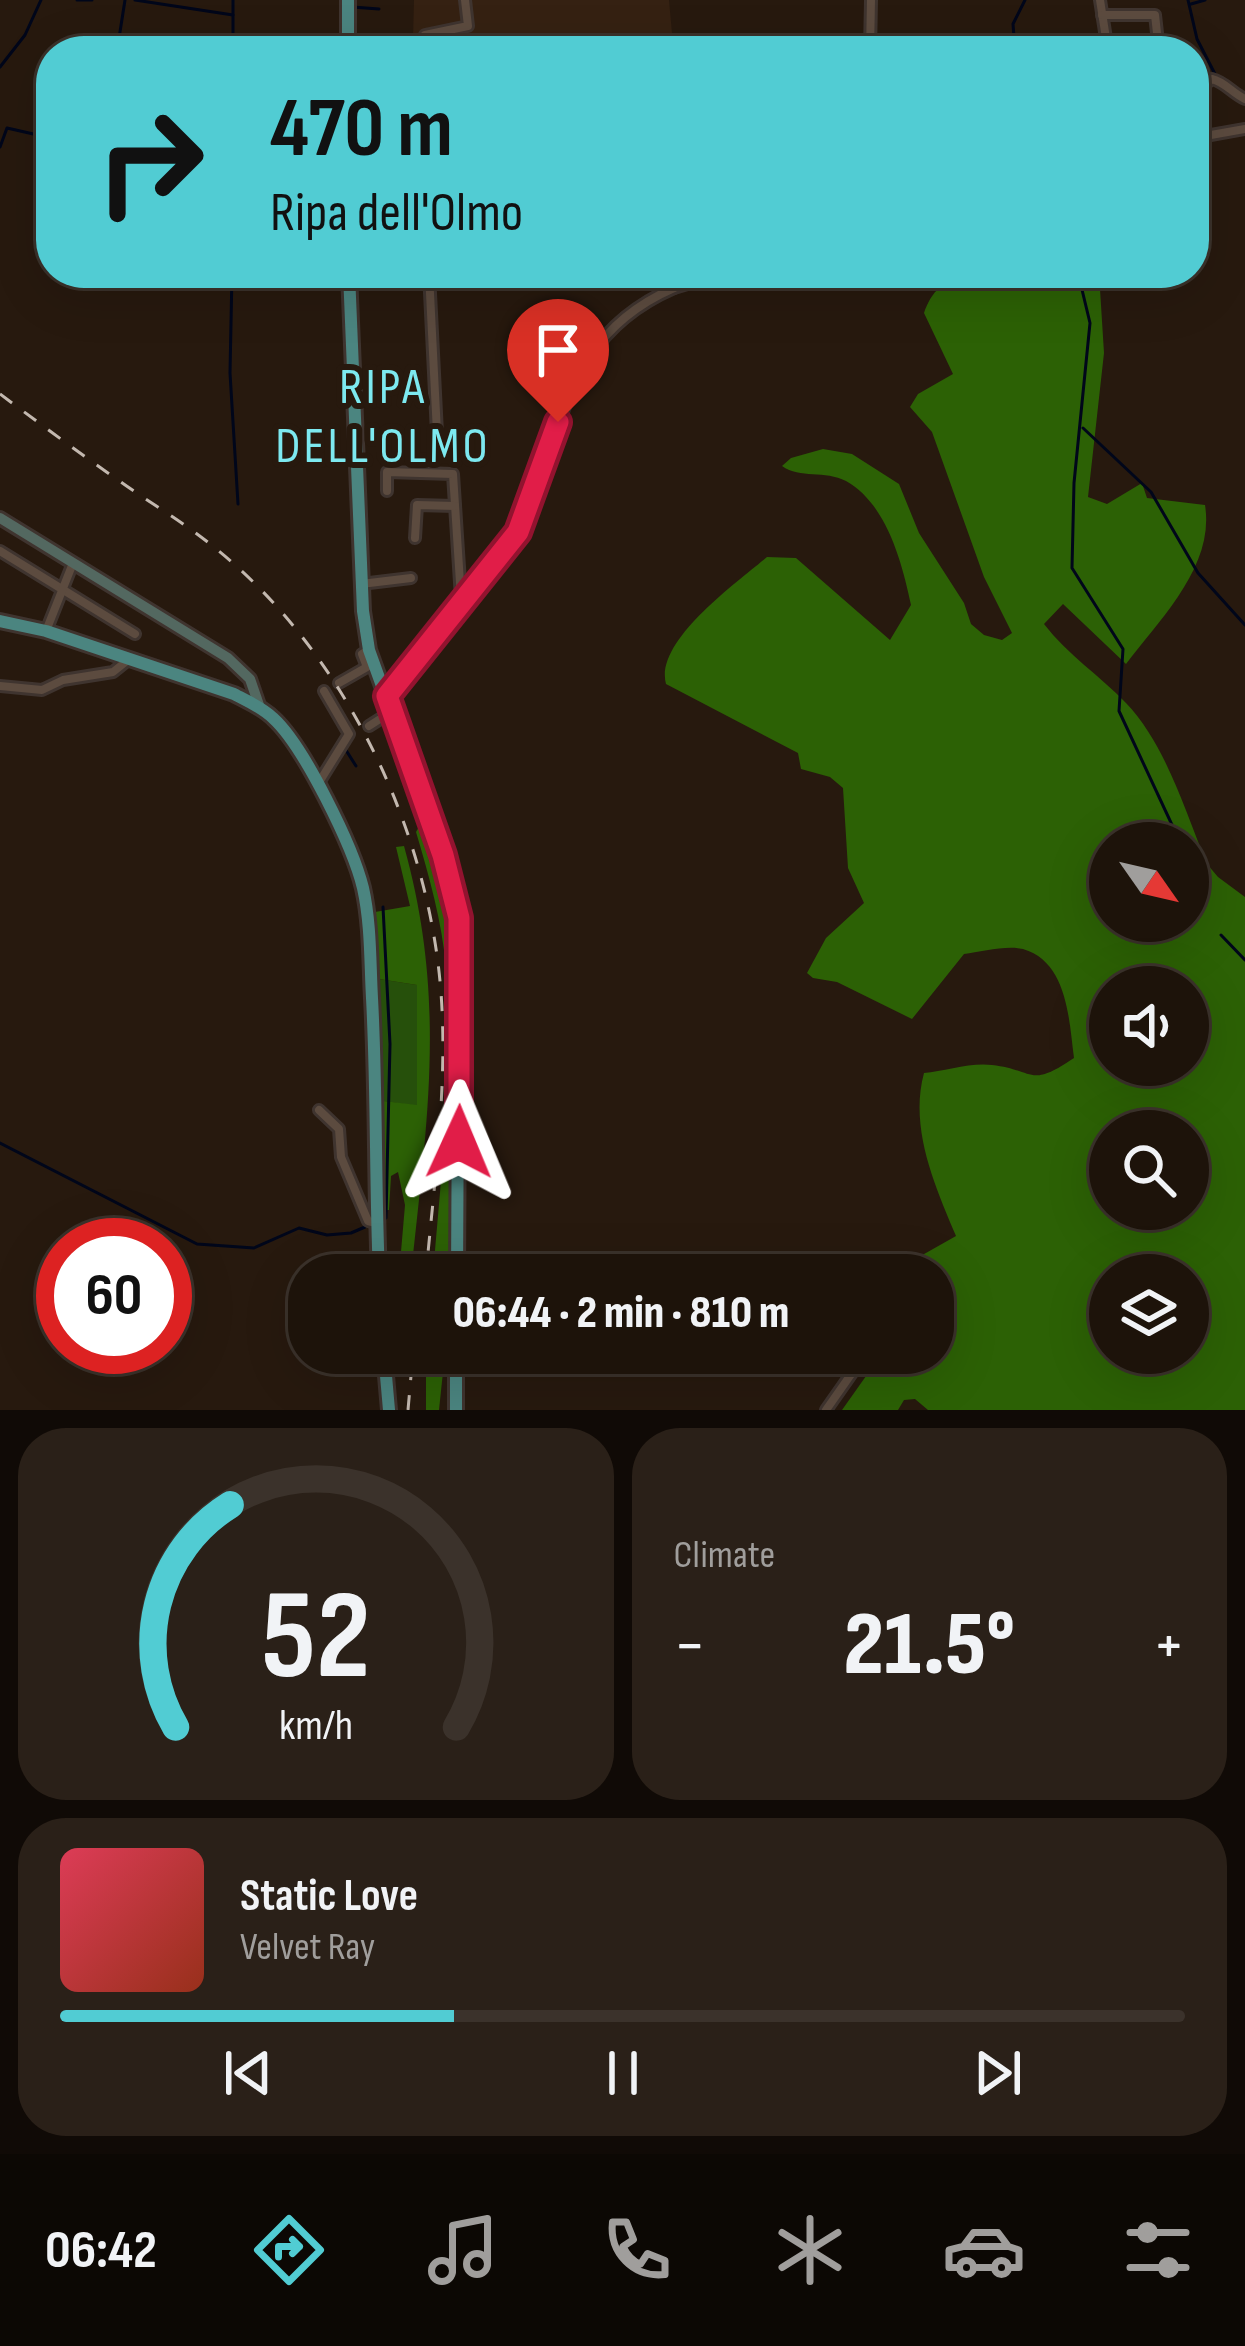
<!DOCTYPE html>
<meta charset="utf-8">
<style>
body{margin:0;font-family:"Sofia Sans Condensed",sans-serif;background:#2a2018;color:#f1f3f6;height:100vh;display:flex;flex-direction:column;font-size:45px;white-space:nowrap}
*{box-sizing:border-box;margin:0}
p{font-size:39px;color:#a09e9c}
.icon{flex:none;width:66px;height:66px;fill:none;stroke:currentColor;stroke-width:2;stroke-linecap:round;stroke-linejoin:round}
.map{position:relative;height:1410px;overflow:hidden}
.drawer{display:flex;flex-direction:column;gap:18px;padding:18px;background:#100a06;flex:1}
.drawer>*{flex:none}
.guide{position:absolute;left:36px;top:36px;width:1173px;height:252px;border-radius:48px;box-shadow:0 12px 48px #0002,0 0 0 3px #3b322b;background:#51ccd3;color:#111;overflow:hidden}
.needle{width:78px;rotate:124deg}
.buttons{position:absolute;left:1089px;top:822px;display:grid;gap:24px}
.buttons a{display:grid;place-items:center;width:120px;height:120px;border-radius:50%;background:#1d130a;box-shadow:0 12px 48px #0002,0 0 0 3px #3b322b;font-size:60px}
.speed{position:absolute;left:36px;top:1218px;display:flex;gap:24px;font-size:60px;font-weight:700;text-align:center}
.speed>*{display:grid;place-content:center;width:156px;height:156px;border-radius:50%;background:#1d130a;box-shadow:0 12px 48px #0002,0 0 0 3px #3b322b;line-height:1}
.speed .limit{border:18px solid #d22;background:#fff;color:#111}
.pin{position:absolute;display:grid;place-items:center;width:102px;height:102px;color:#fff;margin:-123px -51px;border-radius:50% 50% 50% 0;rotate:-45deg;box-shadow:0 0 12px #0007}
.pin .icon{rotate:45deg}
.me{position:absolute;width:132px;margin:-66px;rotate:1deg;stroke-linejoin:round;filter:drop-shadow(0 0 9px #0008)}
.turn{display:flex;align-items:center;gap:42px;height:252px;padding:0 36px;font-size:54px}
.turn .icon{width:156px;height:156px;stroke-width:2.5}
.turn b{display:block;font-size:84px;line-height:102px}
.big{font-size:90px;font-weight:800;line-height:1.1}
.drawer .widget{flex:1;display:flex;flex-direction:column;justify-content:center;gap:18px;min-width:0;padding:0 42px;border-radius:48px;background:#2a2018}
.drawer .dial{align-items:center;gap:0}
.dial svg{height:312px;overflow:visible;fill:none;stroke:#3b322b;stroke-width:7;stroke-linecap:round;text-anchor:middle}
.dial text{fill:#f1f3f6;stroke:none}
.song{display:flex;align-items:center;gap:36px}
.cover{width:144px;height:144px;border-radius:18px;background:linear-gradient(135deg,hsl(350 70% 55%),hsl(10 70% 35%))}
.played{height:12px;border-radius:6px;background:linear-gradient(90deg,#51ccd3 35%,#3b322b 35%)}
.keys{display:flex;justify-content:space-around;direction:ltr}
.heat{display:flex;justify-content:space-between;align-items:center;font-size:66px;direction:ltr}
.drawer .tiles{flex:1;display:grid;gap:18px;grid-template-columns:1fr 1fr}
.widget:last-child{grid-column:span 2}
.trip{position:absolute;left:288px;top:1254px;width:666px;height:120px;border-radius:48px;background:#1d130a;box-shadow:0 12px 48px #0002,0 0 0 3px #3b322b;font-weight:800;line-height:120px;text-align:center}
.menu{display:flex;height:192px;justify-content:space-around;align-items:center;background:#0c0804;color:#a09e9c}
.menu .icon{width:84px;height:84px}
.menu .current{color:#51ccd3}
.menu b{font-size:54px;color:#f1f3f6}
.map>svg:first-child{display:block}
.built{fill:#352112}
.green{fill:#26500b}
.forest{fill:#2c6105;fill-rule:evenodd}
.lines{fill:none;stroke-linecap:round;stroke-linejoin:round}
.stream{stroke:#00061a;stroke-width:3}
.street-casing{stroke:#3f342f;stroke-width:14}
.secondary-casing{stroke:#3f342f;stroke-width:16}
.primary-casing{stroke:#3f342f;stroke-width:18}
.street{stroke:#5c4b3f;stroke-width:8}
.secondary{stroke:#536860;stroke-width:10}
.primary{stroke:#4b8580;stroke-width:12}
.rail{stroke:#c3b8af;stroke-width:3;stroke-dasharray:15 15;stroke-linecap:butt}
.route-casing{stroke:#92132f;stroke-width:30}
.route{stroke:#e11d48;stroke-width:21}
.labels{text-anchor:middle;stroke-width:12;stroke-linejoin:round;paint-order:stroke}
.quarter-label{font-size:51px;letter-spacing:3px;fill:#7de9f0;stroke:#27190e}
</style>
<div class="map">
<svg width="1245" height="1410" viewBox="0 0 1245 1410">
<rect width="100%" height="100%" fill="#27190e"/>
<polygon class="built" points="414,0 669,0 672,33 561,51 397,51 395,41 413,38"/>
<polygon class="green" points="379,979 417,985 417,1106 384,1101"/>
<g class="forest">
<path d="M993,273h106l5,80 -16,144 19,7 35,-21 5,15 58,7c10,61 -45,114 -79,159l-63,-60 -19,20c24,31 55,51 82,79 40,42 59,108 81,161l11,13 27,20v513h-317l-13,-11 -11,1 -6,10h-56l29,-41 2,-16h60v-78h-46l69,-39c-21,-50 -47,-108 -32,-163 20,-2 48,-11 68,-8 44,5 36,24 82,-7 -5,-37 -6,-96 -51,-109 -17,-4 -42,3 -59,5l-52,65 -75,-37 -24,-4 -6,-5 19,-35 38,-35 -16,-35 -5,-80 -13,-11 -29,-8 -3,-16 -132,-69c-12,-43 72,-102 101,-127l29,1 94,82 21,-35c-9,-42 -24,-101 -65,-124 -21,-11 -46,-2 -64,-15l9,-8 32,-9 29,5 47,30 20,49 45,70 7,21 13,11 18,5 10,-7 -28,-56 -52,-145 -22,-25 8,-13 35,-20 -29,-61c16,-43 34,-25 69,-40zM1110,843h78v78h-78zM1110,987h78v78h-78zM1110,1131h78v78h-78zM1110,1275h78v78h-78z"/>
<path d="M422,821c23,24 30,94 33,127l-5,327h-17c8,-102 21,-205 13,-307 -4,-47 -17,-92 -30,-136z"/>
<path d="M404,846c43,154 23,274 7,429h-12l6,-70 -7,-33 -7,4 -2,34h-5v-109l33,4v-120l-38,-6 -4,-67 35,-6 -14,-59z"/>
<polygon points="426,1353 445,1353 439,1410 426,1410"/>
</g>
<g class="lines">
<g class="stream">
<polyline points="77,0 92,0"/>
<polyline points="135,0 233,15"/>
<polyline points="1188,0 1197,39 1216,76"/>
<polyline points="1191,4 1205,0"/>
<polyline points="352,7 379,9"/>
<polyline points="117,51 125,0"/>
<polyline points="233,51 233,0"/>
<polyline points="1015,51 1013,24 1025,0"/>
<polyline points="0,67 25,35 41,0"/>
<polyline points="0,147 7,128 51,138"/>
<polyline points="232,273 230,373 238,504"/>
<polyline points="1078,273 1090,323 1074,483 1072,568 1123,649 1119,711 1173,827"/>
<polyline points="280,274 280,273"/>
<polyline points="1083,428 1151,492 1198,573 1245,625"/>
<polyline points="344,747 356,766"/>
<polyline points="383,907 390,1044 386,1218"/>
<polyline points="1221,935 1245,960"/>
<polyline points="0,1143 197,1244 254,1248 299,1228 327,1235 351,1233 365,1227"/>
</g>
<g class="street-casing">
<g id="street">
<polyline points="1100,0 1108,51"/>
<polyline points="1102,15 1155,15 1159,51"/>
<polyline points="425,35 468,26 465,0"/>
<polyline points="870,51 871,0"/>
<polyline points="1160,51 1183,48"/>
<path d="M1194,92l18,-13c13,3 20,14 33,20"/>
<polyline points="1194,138 1245,129"/>
<polyline points="429,273 437,433"/>
<polyline points="460,273 477,277 552,273"/>
<polyline points="753,284 786,273"/>
<polyline points="674,288 697,281 752,284 760,273"/>
<polyline points="387,491 387,472 453,474 461,598"/>
<polyline points="415,538 417,505 455,506"/>
<polyline points="0,551 135,634"/>
<polyline points="361,584 411,578"/>
<polyline points="46,631 73,563"/>
<polyline points="339,683 367,667 362,654 369,650"/>
<polyline points="0,686 42,690 63,680 113,672 128,660"/>
<path d="M387,696c28,-36 56,-74 86,-110 15,-17 37,-37 47,-57 46,-98 41,-192 154,-241l-47,-15"/>
<polyline points="369,726 391,712"/>
<polyline points="318,784 349,734 324,691"/>
<polyline points="319,1110 339,1129 341,1157 368,1221 376,1223"/>
<polyline points="826,1410 866,1353"/>
</g>
</g>
<g class="secondary-casing">
<polyline id="secondary" points="0,518 228,658 250,679 260,708"/>
</g>
<g class="primary-casing">
<g id="primary">
<polyline points="348,0 348,51"/>
<polyline points="349,273 363,611 369,650 443,855 459,918 457,1275"/>
<path d="M0,621l46,10 188,63c13,7 28,13 39,24 31,28 80,129 90,170 8,36 7,74 9,110 5,93 3,185 7,277"/>
<polyline points="384,1353 389,1410"/>
<polyline points="456,1410 456,1353"/>
</g>
</g>
<use href="#street" class="street"/>
<use href="#secondary" class="secondary"/>
<use href="#primary" class="primary"/>
<g class="rail">
<path d="M0,394c39,29 78,58 118,86 32,23 67,43 97,68 129,103 214,282 226,445 7,93 -7,189 -15,282"/>
<polyline points="408,1410 413,1353"/>
</g>
</g>
<g class="lines">
<g class="route-casing">
<polyline id="route" points="459,1142 459,918 443,855 387,696 518,532 558,422"/>
</g>
<use href="#route" class="route"/>
</g>
<g class="labels">
<g class="quarter-label">
<text x="383" y="403">RIPA<tspan x="383" dy="59">DELL'OLMO</tspan></text>
</g>
</g>
</svg>
<div class="buttons">
<a><svg class="needle" viewBox="-14 -14 28 28"><path d="M0-13l5 13h-10z" fill="#e53935"/><path d="M0 13l5-13h-10z" fill="#a09e9c"/></svg></a>
<a><svg class="icon" aria-label="sound" viewBox="0 0 24 24"><path d="M4 9h4l5-4v14l-5-4H4zM17 9q2 3 0 6"/></svg></a>
<a><svg class="icon" aria-label="search" viewBox="0 0 24 24"><circle cx="10" cy="10" r="6"/><path d="M15 15l6 6"/></svg></a>
<a><svg class="icon" aria-label="layers" viewBox="0 0 24 24"><path d="M12 4l9 5-9 5-9-5zM3 14l9 5 9-5"/></svg></a>
</div>
<div class="speed"><div class="limit">60</div></div>
<div class="pin" style="left:558px;top:422px;background:#d93025"><svg class="icon" aria-label="arrive" viewBox="0 0 24 24"><path d="M6 21V4h12l-3 4 3 4H6"/></svg></div>
<svg class="me" style="left:459px;top:1142px" viewBox="-20 -20 40 40"><path d="M0-17L14 15 0 8-14 15z" fill="#e11d48" stroke="#fff" stroke-width="4"/></svg>
<div class="trip">06:44 · 2 min · 810 m</div>
<div class="guide">
<div class="turn"><svg class="icon" aria-label="right" viewBox="0 0 24 24"><path d="M7 20v-9h11M14 6l5 5-5 5"/></svg><div><b>470 m</b>Ripa dell'Olmo</div></div>
</div>
</div>
<section class="drawer">
<div class="tiles">
<div class="widget dial"><svg viewBox="0 0 100 80">
<path d="M14 69A42 42 0 1 1 86 69"/>
<path d="M14 69A42 42 0 0 1 28 12" stroke="#51ccd3"/>
<text x="50" y="56" font-size="32" font-weight="700">52</text>
<text x="50" y="72" font-size="11">km/h</text>
</svg></div>
<div class="widget"><p>Climate</p>
<div class="heat"><a>−</a><b class="big">21.5°</b><a>+</a></div>
</div>
<div class="widget">
<div class="song"><i class="cover"></i><div><b>Static Love</b><p>Velvet Ray</p></div></div>
<div class="played"></div>
<div class="keys"><svg class="icon" aria-label="previous" viewBox="0 0 24 24"><path d="M18 5L8 12l10 7zM5 5v14"/></svg><svg class="icon" aria-label="pause" viewBox="0 0 24 24"><path d="M8 5v14M16 5v14"/></svg><svg class="icon" aria-label="next" viewBox="0 0 24 24"><path d="M6 5l10 7-10 7zM19 5v14"/></svg></div>
</div>
</div>
</section>
<nav class="menu">
<b>06:42</b>
<svg class="icon current" aria-label="directions" viewBox="0 0 24 24"><path d="M12 3l9 9-9 9-9-9zM9 14v-3h6M13 9l2 2-2 2"/></svg>
<svg class="icon" aria-label="music" viewBox="0 0 24 24"><path d="M9 18V5l10-2v13"/><circle cx="6" cy="18" r="3"/><circle cx="16" cy="16" r="3"/></svg>
<svg class="icon" aria-label="phone" viewBox="0 0 24 24"><path d="M5 4h4l2 5-3 2q2 4 5 5l2-3 5 2v4C11 20 4 13 5 4z"/></svg>
<svg class="icon" aria-label="climate" viewBox="0 0 24 24"><path d="M12 3v18M4 7l16 10M4 17L20 7"/></svg>
<svg class="icon" aria-label="car" viewBox="0 0 24 24"><path d="M5 17H2v-5l4-1 3-4h7l3 4 3 1v5h-3M9 17h6M6 11h13"/><circle cx="7" cy="17" r="2"/><circle cx="17" cy="17" r="2"/></svg>
<svg class="icon" aria-label="filters" viewBox="0 0 24 24"><path d="M4 7h16M4 17h16"/><circle cx="9" cy="7" r="2"/><circle cx="15" cy="17" r="2"/></svg>
</nav>
